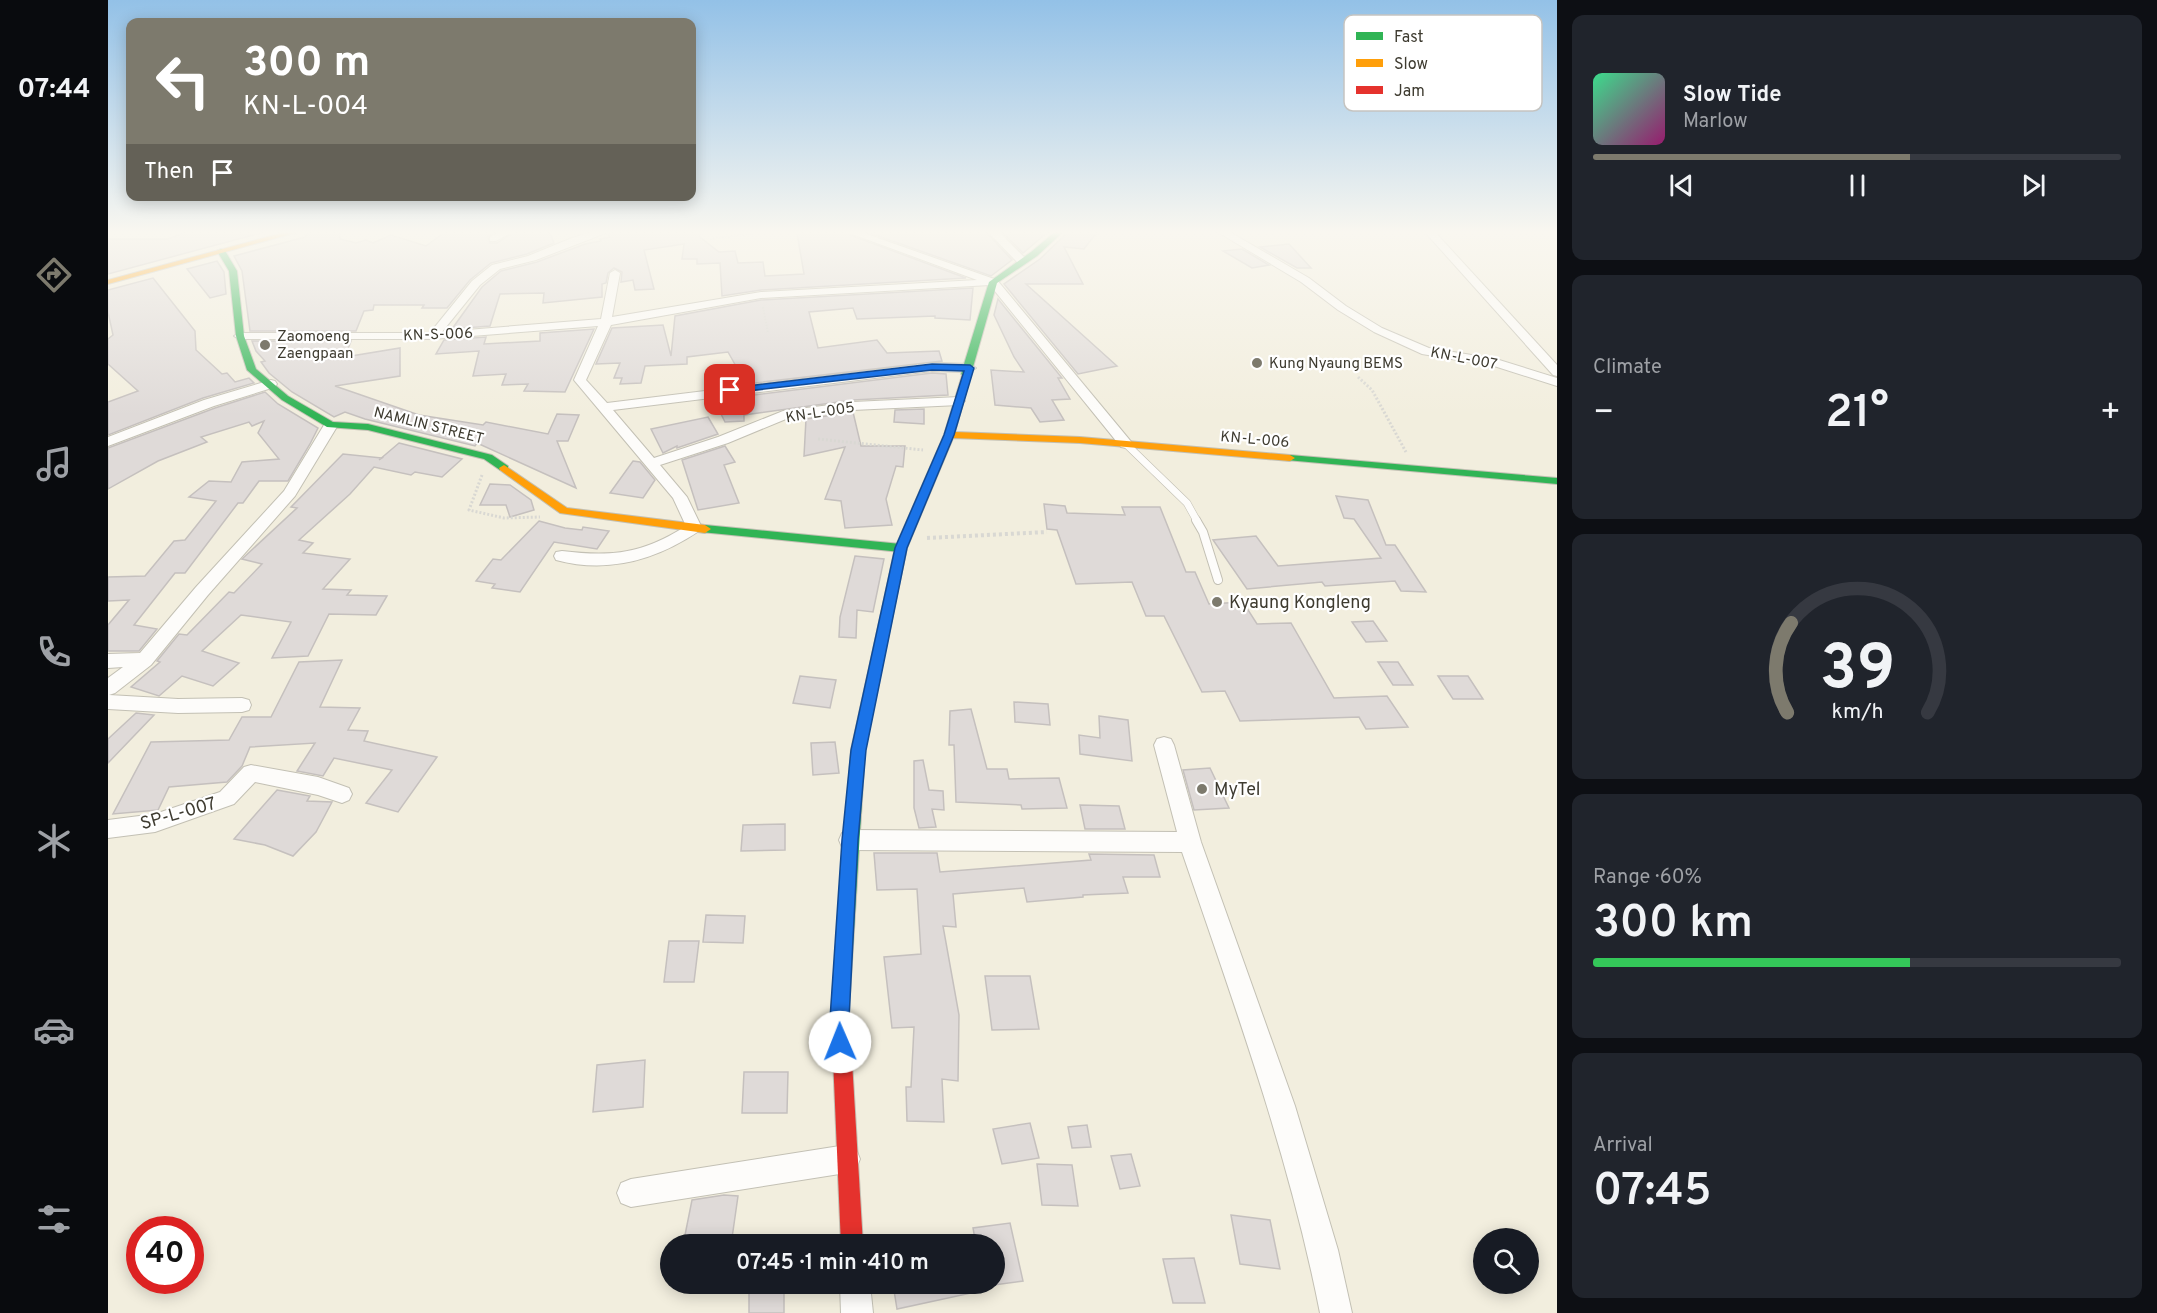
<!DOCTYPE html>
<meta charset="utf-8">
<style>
body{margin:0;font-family:Overpass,sans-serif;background:#20242c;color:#f1f3f6;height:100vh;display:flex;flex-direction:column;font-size:22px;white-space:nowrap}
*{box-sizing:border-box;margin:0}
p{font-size:20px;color:#9ea1a6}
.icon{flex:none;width:33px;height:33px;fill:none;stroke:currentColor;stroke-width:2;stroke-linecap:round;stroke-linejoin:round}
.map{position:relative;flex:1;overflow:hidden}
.drawer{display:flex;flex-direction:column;gap:15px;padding:15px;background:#0d0f14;width:600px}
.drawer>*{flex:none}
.banner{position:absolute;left:18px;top:18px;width:570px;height:183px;border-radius:12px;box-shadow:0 3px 15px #0003;background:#7d7a6d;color:#fff;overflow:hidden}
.controls{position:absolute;left:1365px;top:1228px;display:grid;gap:12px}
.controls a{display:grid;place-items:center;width:66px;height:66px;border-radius:50%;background:#171b24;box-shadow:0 3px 15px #0003;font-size:30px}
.speed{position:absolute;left:18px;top:1216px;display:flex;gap:12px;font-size:30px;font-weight:700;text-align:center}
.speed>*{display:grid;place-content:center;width:78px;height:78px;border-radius:50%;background:#171b24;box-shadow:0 3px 15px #0003;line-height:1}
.speed .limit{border:9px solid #d22;background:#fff;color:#111}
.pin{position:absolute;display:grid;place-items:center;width:51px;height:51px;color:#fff;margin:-26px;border-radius:12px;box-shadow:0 3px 9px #0006}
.me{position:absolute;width:66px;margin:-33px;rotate:359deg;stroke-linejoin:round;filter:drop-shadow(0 0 4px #0008)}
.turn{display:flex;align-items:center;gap:21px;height:126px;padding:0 18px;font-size:27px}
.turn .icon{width:78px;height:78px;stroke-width:2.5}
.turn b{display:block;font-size:42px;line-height:51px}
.then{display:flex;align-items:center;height:57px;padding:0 18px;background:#0003;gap:12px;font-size:22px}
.big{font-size:45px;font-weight:600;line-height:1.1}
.drawer .widget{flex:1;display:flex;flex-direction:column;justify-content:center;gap:9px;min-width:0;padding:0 21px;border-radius:12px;background:#20242c}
.drawer .dial{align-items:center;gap:0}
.dial svg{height:156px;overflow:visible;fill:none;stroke:#363941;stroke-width:7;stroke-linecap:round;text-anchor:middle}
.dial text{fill:#f1f3f6;stroke:none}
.song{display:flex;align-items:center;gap:18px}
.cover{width:72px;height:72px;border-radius:9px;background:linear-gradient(135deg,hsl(150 70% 55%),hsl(320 70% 35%))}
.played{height:6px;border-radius:3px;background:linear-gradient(90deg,#7d7a6d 60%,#363941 60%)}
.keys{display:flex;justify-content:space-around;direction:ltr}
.heat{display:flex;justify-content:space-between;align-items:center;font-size:33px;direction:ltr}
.charge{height:9px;border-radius:4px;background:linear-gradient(90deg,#34c759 60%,#363941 0)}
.trip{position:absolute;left:552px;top:1234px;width:345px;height:60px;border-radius:30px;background:#171b24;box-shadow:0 3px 15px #0003;font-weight:600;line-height:60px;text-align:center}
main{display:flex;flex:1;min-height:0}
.menu{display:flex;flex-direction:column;width:108px;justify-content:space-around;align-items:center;background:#090b0e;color:#9ea1a6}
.menu .icon{width:42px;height:42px}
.menu .selected{color:#7d7a6d}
.menu b{font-size:27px;color:#f1f3f6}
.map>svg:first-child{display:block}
.building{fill:#dfdad8;stroke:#c5c0be;stroke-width:1.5}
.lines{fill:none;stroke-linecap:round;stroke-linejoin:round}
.lane-far1-casing{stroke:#c3c0b4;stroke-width:8}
.lane-casing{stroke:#c3c0b4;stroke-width:10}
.street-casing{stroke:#c3c0b4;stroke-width:2}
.fast-casing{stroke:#c3c0b4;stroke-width:2}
.slow-casing{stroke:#c3c0b4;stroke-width:2}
.jam-casing{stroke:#c3c0b4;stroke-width:2}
.path-far2{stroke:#d9d8d3;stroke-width:2;stroke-dasharray:1.5 1.5;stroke-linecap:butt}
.path-far1{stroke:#d9d8d3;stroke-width:3;stroke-dasharray:2 2;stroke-linecap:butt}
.path{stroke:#d9d8d3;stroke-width:4;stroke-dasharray:3 3;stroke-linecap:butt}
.lane-far1{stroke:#fdfcfa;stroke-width:7}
.lane{stroke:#fdfcfa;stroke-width:8}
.street{fill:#fdfcfa;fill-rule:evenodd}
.fast{fill:#30b455;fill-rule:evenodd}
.slow{fill:#ff9f0a;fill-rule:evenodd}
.jam{fill:#e5322d;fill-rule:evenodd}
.route{fill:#1a73e8;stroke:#114b97;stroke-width:1.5}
.poi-dot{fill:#7d7a6d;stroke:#fff;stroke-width:2}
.labels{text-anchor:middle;stroke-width:4.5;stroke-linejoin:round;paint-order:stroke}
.far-street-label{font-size:15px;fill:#3e3b30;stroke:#fff}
.far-poi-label{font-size:15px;fill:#3e3b30;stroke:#fff;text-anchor:start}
.poi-label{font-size:18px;fill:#3e3b30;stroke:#fff;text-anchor:start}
.street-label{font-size:18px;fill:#3e3b30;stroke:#fff}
.key{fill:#fff;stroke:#c5c4c1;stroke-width:1.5}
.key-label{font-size:16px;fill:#3e3b30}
</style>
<main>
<nav class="menu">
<b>07:44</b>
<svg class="icon selected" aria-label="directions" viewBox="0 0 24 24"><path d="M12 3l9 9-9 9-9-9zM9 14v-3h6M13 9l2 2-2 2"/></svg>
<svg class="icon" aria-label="music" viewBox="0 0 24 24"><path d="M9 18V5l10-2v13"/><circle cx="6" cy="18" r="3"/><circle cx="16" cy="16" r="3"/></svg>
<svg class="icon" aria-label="phone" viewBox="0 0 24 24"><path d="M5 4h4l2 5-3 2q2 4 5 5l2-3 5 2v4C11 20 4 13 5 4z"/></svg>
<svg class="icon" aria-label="climate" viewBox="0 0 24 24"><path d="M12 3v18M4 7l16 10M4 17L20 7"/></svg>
<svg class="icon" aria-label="car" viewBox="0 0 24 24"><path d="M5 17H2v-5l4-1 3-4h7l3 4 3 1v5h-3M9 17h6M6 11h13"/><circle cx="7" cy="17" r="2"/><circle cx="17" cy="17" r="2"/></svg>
<svg class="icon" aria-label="filters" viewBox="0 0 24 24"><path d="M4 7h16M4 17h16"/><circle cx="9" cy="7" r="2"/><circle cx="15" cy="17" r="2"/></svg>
</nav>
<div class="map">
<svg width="1449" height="1313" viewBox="0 0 1449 1313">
<rect width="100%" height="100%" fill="#f2eede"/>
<g class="building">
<polygon points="80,231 160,231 0,274 0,239 60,239"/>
<polygon points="201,231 231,231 232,239 248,243 258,240 265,243 283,235 318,246 338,231 388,231 380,237 382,243 389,243 408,231 441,231 446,243 419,254 383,263 362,280 339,308 314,308 316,305 266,305 265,310 256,311 248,331 142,331 134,271 126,256 197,237"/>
<polygon points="514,231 591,231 592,237 611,252 627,251 630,263 655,262 657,276 696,274 689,233 734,232 858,278 653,290 614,296 612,263 589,264 589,259 574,259 576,244 536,250 546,289 527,290 525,280 513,282 514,272 506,268 500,273 498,283 494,284 494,297 435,303 436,293 392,294 382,326 344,329 374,287 393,271 429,262 477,244 493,241 492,239 502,237 500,234"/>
<polygon points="789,231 877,231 904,260 883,276 759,232"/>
<polygon points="893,231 935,231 940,232 915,253"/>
<polygon points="961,231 990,231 976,249 956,247 975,284 918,284 1009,366 970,374 896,284 932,259"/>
<polygon points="1181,244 1203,268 1189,268 1152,247"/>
<polygon points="1134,249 1161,265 1144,268 1115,251"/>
<polygon points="109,261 116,272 118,294 102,298 79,269"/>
<polygon points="45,278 87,331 88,350 114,374 119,373 127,382 141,378 146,383 95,398 0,435 0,402 30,391 0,364 0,339 5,335 0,312 0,290"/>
<polygon points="865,288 862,320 827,318 827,316 749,319 745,308 701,312 710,348 769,340 779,353 831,351 834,361 638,384 620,352 579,357 579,364 537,366 533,383 512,384 514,378 506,378 512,363 488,364 504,328 555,325 563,356 567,316 653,300"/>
<polygon points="890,299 954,378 950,378 962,399 944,400 956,420 932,422 923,408 887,405 883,370 916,372 906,357 886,315"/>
<polygon points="486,329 457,392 416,391 420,384 394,385 398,374 365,376 371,351 328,354 336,340 378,337 376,344 432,341 432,333"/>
<polygon points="144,341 243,341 237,357 292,348 292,376 227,386 311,415 375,425 378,422 440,434 449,414 471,415 460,441 449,441 468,488 369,443 367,446 257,419 237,412 226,417 184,392 161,373 153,362 157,361 148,351"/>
<polygon points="824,373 838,374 840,395 745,400 636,415 636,421 617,422 606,400"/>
<polygon points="157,392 170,404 210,428 202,444 180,481 151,481 135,503 130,503 77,573 67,573 26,625 49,629 31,651 0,651 0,625 21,600 0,601 0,577 37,576 66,541 77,540 108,501 81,497 101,481 123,482 134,462 171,459 150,433 156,421 144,426 141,422 93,437 99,442 50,461 0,489 0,448 107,408"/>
<polygon points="816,409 816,424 786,422 787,410"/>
<polygon points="745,412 753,446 797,446 795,467 788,466 778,499 784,525 737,528 733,501 717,499 737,447 696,456 698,419"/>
<polygon points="600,417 610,434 569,448 569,446 555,453 543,429"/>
<polygon points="291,443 354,459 334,477 307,472 303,475 266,467 242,494 191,540 205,543 195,553 242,559 215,589 243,590 239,595 279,596 268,615 221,614 200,656 164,658 183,622 133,615 94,651 131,663 105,686 74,676 51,696 23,687 52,662 49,661 71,634 79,635 121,592 126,593 154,564 134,559 189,508 183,507 235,454 274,458 271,460"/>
<polygon points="617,446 627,462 616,465 631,503 590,510 574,460"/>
<polygon points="525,461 532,462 547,480 535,498 502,493"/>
<polygon points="382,484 402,485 423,500 426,510 402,517 398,505 372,505"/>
<polygon points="1228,496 1260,500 1278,545 1287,545 1318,592 1293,591 1287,581 1217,586 1214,582 1139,589 1105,540 1148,536 1170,566 1273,558 1246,519 1236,518"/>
<polygon points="936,504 957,506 959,513 1017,515 1014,507 1052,507 1078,572 1087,572 1101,604 1135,602 1149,624 1183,623 1226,698 1279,696 1300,727 1258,729 1251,717 1132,721 1117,691 1094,692 1056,616 1038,616 1024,582 968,584 949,530 939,529"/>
<polygon points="431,521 457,528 474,530 475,527 501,531 489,549 446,542 412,592 384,588 387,584 368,581 385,559 393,560"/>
<polygon points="747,556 776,559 765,612 749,610 748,638 731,637 732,617"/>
<polygon points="1265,621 1279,641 1258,642 1244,622"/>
<polygon points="234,660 212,707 252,708 240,730 260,731 256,741 329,757 290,812 258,803 284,770 226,758 215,776 189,771 207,743 142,747 134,766 119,782 61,787 50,810 5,814 43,742 121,740 134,717 163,717 191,662"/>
<polygon points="1270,662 1290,662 1305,685 1285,685"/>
<polygon points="692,676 728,680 722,708 685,703"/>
<polygon points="1330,676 1360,676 1375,699 1345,699"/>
<polygon points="906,702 940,704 942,725 907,722"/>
<polygon points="863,709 879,769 899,769 901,779 951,778 959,808 914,809 913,805 848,802 846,745 841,745 842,711"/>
<polygon points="28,713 46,715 0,763 0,739"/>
<polygon points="991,716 1020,720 1024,761 972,754 971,735 992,738"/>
<polygon points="727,742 731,773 705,775 703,743"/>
<polygon points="815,760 821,790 835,791 836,810 824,809 828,827 811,828 806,808 806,761"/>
<polygon points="1102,768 1121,808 1086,810 1075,770"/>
<polygon points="169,790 202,796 199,801 224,802 208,832 185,856 157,845 126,839"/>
<polygon points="972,805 1011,806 1017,829 977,829"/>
<polygon points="677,824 677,850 633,851 635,825"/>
<polygon points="766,853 829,853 832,872 983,860 981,854 1046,855 1052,877 1015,877 1020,893 975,895 975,897 919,902 916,888 845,894 848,927 835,926 851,1015 850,1081 834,1079 836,1122 799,1121 798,1087 803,1087 806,1027 784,1028 776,957 813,954 809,889 769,890"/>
<polygon points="598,915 637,916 635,943 595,942"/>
<polygon points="561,941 591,941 586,982 556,982"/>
<polygon points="877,976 922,976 931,1029 884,1030"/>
<polygon points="537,1060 535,1107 485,1112 489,1065"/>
<polygon points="636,1072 680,1072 679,1113 634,1113"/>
<polygon points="922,1123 931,1158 894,1164 885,1129"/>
<polygon points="979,1125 983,1147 964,1148 960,1127"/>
<polygon points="1023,1154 1032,1186 1012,1189 1003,1156"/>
<polygon points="929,1164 964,1165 970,1206 934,1205"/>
<polygon points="616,1195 630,1196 623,1245 575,1245 584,1200"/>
<polygon points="1123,1215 1162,1220 1172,1269 1132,1264"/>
<polygon points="902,1223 915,1281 886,1285 886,1245 868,1245 865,1228"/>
<polygon points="1086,1258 1097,1303 1065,1303 1055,1259"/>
<rect x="641" y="1284" width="35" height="29"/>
<polygon points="785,1284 868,1284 868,1292 789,1309"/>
</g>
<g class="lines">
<g class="lane-far1-casing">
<polyline id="lane-far1" points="1018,444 1079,503 1089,521"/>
</g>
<g class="lane-casing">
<polyline id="lane" points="1088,520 1095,532 1110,580"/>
</g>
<g class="street-casing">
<g id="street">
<polygon points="393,231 406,231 388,241 382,241 382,237"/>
<path d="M487,231h16l-75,29 -36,9 -20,16 -38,47 159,-13 9,-46 5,-3 5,3 -8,44 149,-25 216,-12 -133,-49h14l139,49 136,164 -7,4 -5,-1 -131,-162 -229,13 -150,27 -25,55 21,23 325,-40 38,1 6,4 -6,4 -38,-1 -319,39 41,48 64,-21 65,-26 70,-9 106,-5 6,4 -6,4 -106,5 -67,9 -58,24 -68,22 27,32 15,31 -3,3c-43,29 -91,43 -143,29l-2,-4 2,-4 6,-1c50,6 80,3 124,-25l-13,-28 -99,-118 24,-54 -165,13h-193l-6,-3 6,-3h190l42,-52 20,-16 36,-9 44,-18z"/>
<polygon points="879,231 890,231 918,259 918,263 910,263"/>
<polygon points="1108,231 1120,231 1201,278 1238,306 1274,328 1321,348 1388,359 1449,378 1449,386 1386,366 1314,354 1266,332 1230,310 1193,282"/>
<polygon points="1316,231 1326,231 1449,365 1449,376 1445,375"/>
<polygon points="163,380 167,381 169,384 167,387 106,406 0,446 0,437 96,400"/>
<polygon points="223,421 230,425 187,496 100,595 43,665 7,693 1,695 70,699 134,698 141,700 143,705 141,710 134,712 70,713 0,709 0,678 15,667 0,668 0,654 32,653 88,587 176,491 216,425"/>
<path d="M1056,737l7,2 3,6 27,97 94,264 43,144 14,63h-32c-31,-158 -86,-309 -138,-461l-332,-2 -8,-3 -3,-7 3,-7 8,-3 327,2 -23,-87 3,-6z"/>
<polygon points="143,765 210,777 241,788 244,794 241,800 234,803 210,795 147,782 126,804 47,832 0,838 0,820 47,814 112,792 136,767"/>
<polygon points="738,1145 748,1149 752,1159 748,1169 738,1173 523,1207 513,1203 509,1193 513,1183 523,1179"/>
<polygon points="732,1284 762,1284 765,1313 733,1313"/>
</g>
</g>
<g class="fast-casing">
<g id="fast">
<polygon points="948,231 956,231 929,256 889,283 863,374 855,376 853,374 881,282 923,252"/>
<polygon points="113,249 116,249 129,271 136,336 148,369 180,396 225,422 260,424 384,455 400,466 400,470 392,470 376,459 260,430 219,427 174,400 139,370 128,336 121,271 109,251"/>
<polygon points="1182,455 1449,478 1449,484 1178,460 1177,458"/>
<polygon points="597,525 793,544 799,548 793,552 593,532 591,529"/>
<polygon points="781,600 787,604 757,750 741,1011 739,1018 732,1020 725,1018 723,1011 743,750 775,604"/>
</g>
</g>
<g class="slow-casing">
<g id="slow">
<polygon points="181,231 194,231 0,284 0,280"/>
<polygon points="855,372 863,374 847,432 972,437 1182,455 1187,458 1182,461 972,443 845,438 799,548 787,604 785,607 777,607 775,604 787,548 836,435"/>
<polygon points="396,465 459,508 597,525 603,529 597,533 452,513 392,470 391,468"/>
</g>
</g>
<g class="jam-casing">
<polygon id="jam" points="732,1002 739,1004 741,1011 755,1245 733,1245 723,1011 725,1004"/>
</g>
<g class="path-far2">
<polyline points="602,239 664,231"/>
<polyline points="655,307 660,333"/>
</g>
<g class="path-far1">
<polyline points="1250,377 1264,390 1298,452"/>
<polyline points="710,439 815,450"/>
<polyline points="374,475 361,510 396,518 432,517"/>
</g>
<polyline class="path" points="819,538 939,532"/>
<use href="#lane-far1" class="lane-far1"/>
<use href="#lane" class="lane"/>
<use href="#street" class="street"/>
<use href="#fast" class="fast"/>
<use href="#slow" class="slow"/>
<use href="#jam" class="jam"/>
</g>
<linearGradient id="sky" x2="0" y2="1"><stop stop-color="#93c1e7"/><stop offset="0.56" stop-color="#f9f7f0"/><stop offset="1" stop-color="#f9f7f0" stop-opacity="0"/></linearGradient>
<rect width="1449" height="415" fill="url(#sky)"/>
<polygon class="route" points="824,364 862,365 866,368 846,435 799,548 758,750 750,840 741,1019 742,1042 739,1049 732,1052 726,1049 723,1042 722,1019 734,840 743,750 787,548 836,435 856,371 824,370 622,393 618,390 622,388"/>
<g class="poi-dot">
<circle cx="157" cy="345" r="6"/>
<circle cx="1149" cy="363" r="6"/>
<circle cx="1109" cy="602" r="6"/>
<circle cx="1094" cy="789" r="6"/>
</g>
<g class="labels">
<g class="far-street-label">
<text transform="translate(330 334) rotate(-2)" y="5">KN-S-006</text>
<text transform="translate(1356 358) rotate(11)" y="5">KN-L-007</text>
<text transform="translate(712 412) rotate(-9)" y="5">KN-L-005</text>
<text transform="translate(321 425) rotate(14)" y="5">NAMLIN STREET</text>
<text transform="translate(1147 439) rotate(5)" y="5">KN-L-006</text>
</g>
<g class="far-poi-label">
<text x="169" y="341">Zaomoeng<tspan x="169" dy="17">Zaengpaan</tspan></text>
<text x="1161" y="368">Kung Nyaung BEMS</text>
</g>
<g class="poi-label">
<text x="1121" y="608">Kyaung Kongleng</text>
<text x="1106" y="795">MyTel</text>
</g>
<g class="street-label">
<text transform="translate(70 813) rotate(-16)" y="6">SP-L-007</text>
</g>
</g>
<rect x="1236" y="15" width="198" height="96" rx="9" class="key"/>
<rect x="1248" y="32" width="27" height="8" fill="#30b455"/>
<rect x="1248" y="59" width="27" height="8" fill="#ff9f0a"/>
<rect x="1248" y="86" width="27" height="8" fill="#e5322d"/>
<g class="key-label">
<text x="1286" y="42">Fast</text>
<text x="1286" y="69">Slow</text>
<text x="1286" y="96">Jam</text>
</g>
</svg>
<div class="controls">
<a><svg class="icon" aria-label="search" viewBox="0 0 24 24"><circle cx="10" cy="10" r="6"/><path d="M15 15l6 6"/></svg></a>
</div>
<div class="speed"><div class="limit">40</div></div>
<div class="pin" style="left:622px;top:390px;background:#d93025"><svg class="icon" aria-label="arrive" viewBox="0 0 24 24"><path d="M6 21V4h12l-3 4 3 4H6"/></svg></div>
<svg class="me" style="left:732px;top:1042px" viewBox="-20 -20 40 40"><circle r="19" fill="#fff"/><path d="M0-13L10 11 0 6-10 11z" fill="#1a73e8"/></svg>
<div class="trip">07:45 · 1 min · 410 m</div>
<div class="banner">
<div class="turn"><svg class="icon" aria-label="left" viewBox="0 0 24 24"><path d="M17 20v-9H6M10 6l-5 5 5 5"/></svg><div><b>300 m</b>KN-L-004</div></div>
<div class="then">Then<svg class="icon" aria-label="arrive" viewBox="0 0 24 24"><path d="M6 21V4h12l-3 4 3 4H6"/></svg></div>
</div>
</div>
<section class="drawer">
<div class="widget">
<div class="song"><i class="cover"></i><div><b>Slow Tide</b><p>Marlow</p></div></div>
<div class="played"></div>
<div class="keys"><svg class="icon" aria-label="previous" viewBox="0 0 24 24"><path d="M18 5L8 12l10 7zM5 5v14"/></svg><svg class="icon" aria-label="pause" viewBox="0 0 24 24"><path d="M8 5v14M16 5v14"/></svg><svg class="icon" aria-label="next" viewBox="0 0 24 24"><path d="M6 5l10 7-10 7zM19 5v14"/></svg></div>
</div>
<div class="widget"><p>Climate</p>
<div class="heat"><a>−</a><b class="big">21°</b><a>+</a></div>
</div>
<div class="widget dial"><svg viewBox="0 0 100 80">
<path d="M14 69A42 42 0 1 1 86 69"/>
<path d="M14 69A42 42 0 0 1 16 23" stroke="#7d7a6d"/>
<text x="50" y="56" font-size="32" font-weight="700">39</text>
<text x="50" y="72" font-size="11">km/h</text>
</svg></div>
<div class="widget"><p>Range · 60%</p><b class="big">300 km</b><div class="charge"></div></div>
<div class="widget"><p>Arrival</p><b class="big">07:45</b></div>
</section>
</main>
